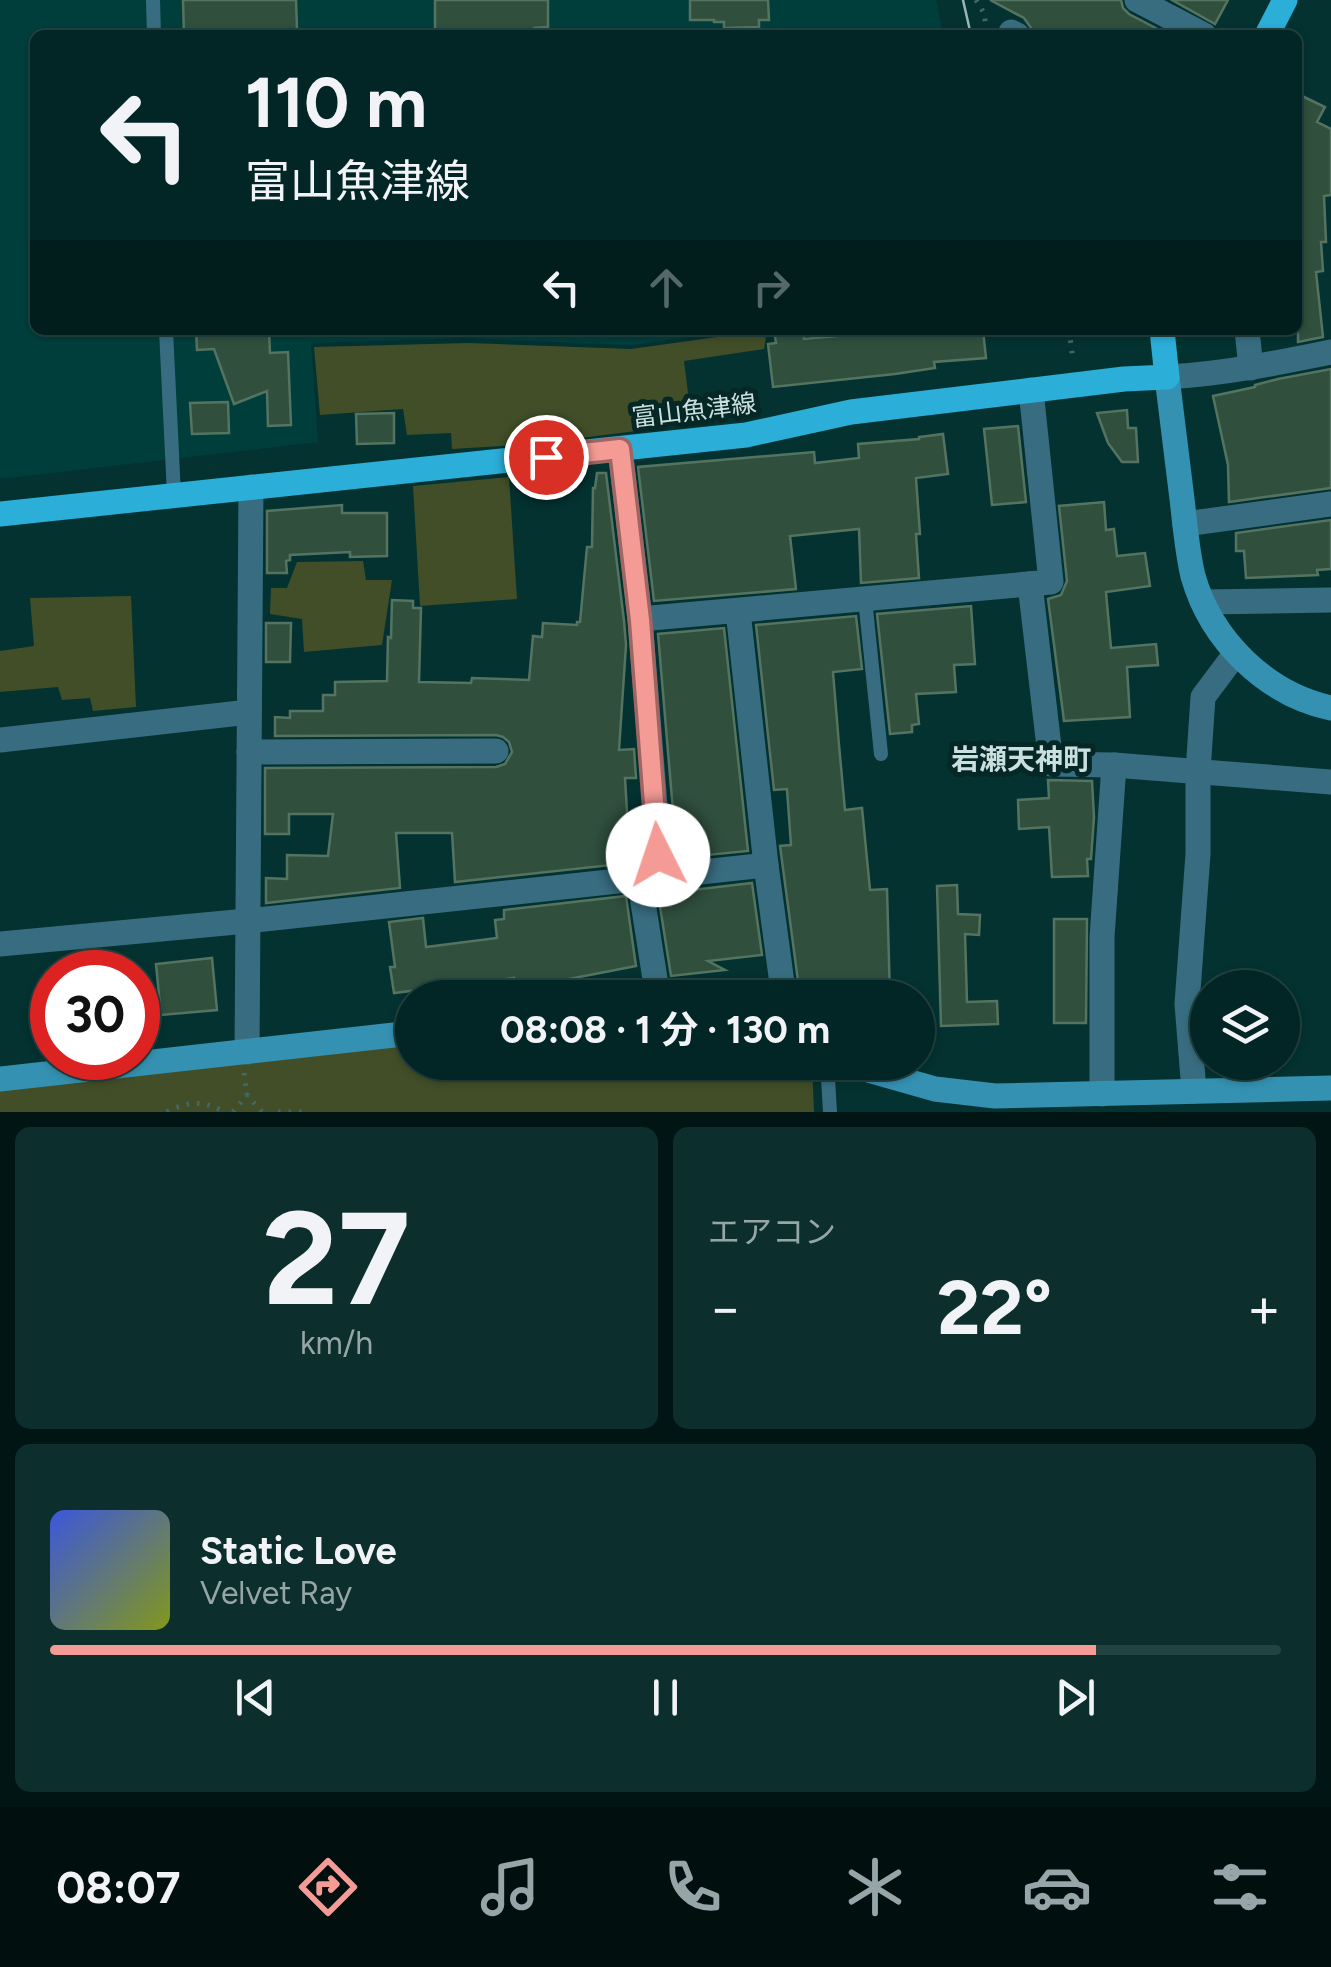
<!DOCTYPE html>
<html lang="ja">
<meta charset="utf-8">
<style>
body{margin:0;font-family:Figtree,"Noto Sans JP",sans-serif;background:#0c2e2d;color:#f1f3f6;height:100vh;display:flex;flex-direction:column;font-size:38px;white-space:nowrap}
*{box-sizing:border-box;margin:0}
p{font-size:32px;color:#96a5a7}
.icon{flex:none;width:55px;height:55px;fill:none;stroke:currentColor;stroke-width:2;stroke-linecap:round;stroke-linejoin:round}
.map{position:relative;height:1112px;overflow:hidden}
.drawer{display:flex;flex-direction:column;gap:15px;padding:15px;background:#011514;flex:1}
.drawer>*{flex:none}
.hud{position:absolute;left:30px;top:30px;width:1272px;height:305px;border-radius:15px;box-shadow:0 2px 8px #0004,0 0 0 2px #234342;background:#022625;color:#f1f3f6;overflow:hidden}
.controls{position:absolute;left:1190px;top:970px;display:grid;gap:20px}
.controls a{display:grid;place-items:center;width:110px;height:110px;border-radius:50%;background:#022625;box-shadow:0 2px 8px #0004,0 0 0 2px #234342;font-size:50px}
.speed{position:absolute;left:30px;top:950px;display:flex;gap:20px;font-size:50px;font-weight:700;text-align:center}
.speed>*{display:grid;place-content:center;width:130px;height:130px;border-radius:50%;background:#022625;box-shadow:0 2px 8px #0004,0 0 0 2px #234342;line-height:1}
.speed .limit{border:15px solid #d22;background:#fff;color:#111}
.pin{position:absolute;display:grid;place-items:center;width:85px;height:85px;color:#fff;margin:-42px;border:5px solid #fff;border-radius:50%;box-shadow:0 2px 10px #0007}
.me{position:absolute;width:110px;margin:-55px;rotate:356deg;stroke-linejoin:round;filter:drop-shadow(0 0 8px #0008)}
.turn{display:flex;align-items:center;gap:35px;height:210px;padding:0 50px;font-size:45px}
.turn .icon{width:130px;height:130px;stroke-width:2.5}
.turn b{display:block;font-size:70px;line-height:85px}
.lanes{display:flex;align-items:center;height:95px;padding:0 50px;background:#0003;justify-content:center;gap:50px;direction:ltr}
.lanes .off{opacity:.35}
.big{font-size:75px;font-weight:700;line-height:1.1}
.drawer .card{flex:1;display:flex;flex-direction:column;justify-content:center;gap:15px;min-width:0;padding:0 35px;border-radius:15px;background:#0c2e2d}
.drawer .dial{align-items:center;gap:0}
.dial b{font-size:130px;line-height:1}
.song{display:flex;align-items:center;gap:30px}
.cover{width:120px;height:120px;border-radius:15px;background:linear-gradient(135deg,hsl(230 70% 55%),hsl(70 70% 35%))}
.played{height:10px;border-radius:5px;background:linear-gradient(90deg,#f59b96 85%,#234342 85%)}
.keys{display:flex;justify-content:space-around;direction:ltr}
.heat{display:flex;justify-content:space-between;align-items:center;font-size:55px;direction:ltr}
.drawer .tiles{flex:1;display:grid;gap:15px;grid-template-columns:1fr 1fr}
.card:last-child{grid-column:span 2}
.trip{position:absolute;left:395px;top:980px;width:540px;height:100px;border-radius:50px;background:#022625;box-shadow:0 2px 8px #0004,0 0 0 2px #234342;font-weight:700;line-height:100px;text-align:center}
.tab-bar{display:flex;height:160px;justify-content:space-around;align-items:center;background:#010f0f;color:#96a5a7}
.tab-bar .icon{width:70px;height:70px}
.tab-bar .current{color:#f59b96}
.tab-bar b{font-size:45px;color:#f1f3f6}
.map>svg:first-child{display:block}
.built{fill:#003e3c}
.green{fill:#414e28}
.building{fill:#304f3d;stroke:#547461;stroke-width:2.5}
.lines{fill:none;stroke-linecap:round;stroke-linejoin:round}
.path{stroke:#416968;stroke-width:5;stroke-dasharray:2.5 8;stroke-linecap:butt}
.lane{stroke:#386d81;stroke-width:14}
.street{stroke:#386d81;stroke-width:25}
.secondary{stroke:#3591b2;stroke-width:25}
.primary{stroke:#2baed8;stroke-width:25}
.tram{stroke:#99b5b4;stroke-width:2.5}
.route-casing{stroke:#9f6562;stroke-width:25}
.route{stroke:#f59b96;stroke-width:18}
.labels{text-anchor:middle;stroke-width:10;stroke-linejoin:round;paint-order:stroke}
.street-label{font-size:25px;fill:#cae0df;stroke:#052726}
.neighbourhood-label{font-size:28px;font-weight:bold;fill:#cae0df;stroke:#052726}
</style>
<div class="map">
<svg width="1331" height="1112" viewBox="0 0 1331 1112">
<rect width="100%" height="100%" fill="#033231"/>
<polygon class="built" points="0,0 936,0 943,35 35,35 35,330 740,330 633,345 462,338 311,343 318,442 0,479"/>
<g class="green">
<polygon points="767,330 764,349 684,361 692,424 533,444 452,449 451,433 407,435 403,409 320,415 314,347 469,343 631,349"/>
<polygon points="509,477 517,599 420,606 413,486"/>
<polygon points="363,561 366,580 392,580 382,645 304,652 302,619 270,614 271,588 287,588 297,562"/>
<polygon points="131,596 136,707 93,711 90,698 62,700 58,687 0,692 0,651 34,646 30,598"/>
<polygon points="412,1044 412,1062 812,1063 814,1112 0,1112 0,1089"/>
</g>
<g class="building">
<polygon points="183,0 296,0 297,29 227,32 227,35 184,35"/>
<polygon points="435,0 548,0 548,27 534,28 534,35 435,35"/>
<polygon points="690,0 768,0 769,20 759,20 759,27 724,28 724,22 714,22 714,20 690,20"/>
<polygon points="990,0 1121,0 1123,8 1129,14 1169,35 1036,35 1024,18"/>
<polygon points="1172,0 1228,0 1215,24"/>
<polygon points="1298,94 1325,107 1317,122 1331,129 1331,195 1324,196 1326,242 1321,242 1323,271 1316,272 1323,337 1298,342"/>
<polygon points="196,330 269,330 270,353 288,352 291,425 268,426 267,391 234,404 214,349 197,350"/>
<polygon points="774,330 803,330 804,339 848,335 848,330 983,330 986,358 934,362 935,368 895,374 773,387 768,344 776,343"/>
<polygon points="1331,369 1331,488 1229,502 1228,465 1213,396 1255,387 1255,385 1278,379"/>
<polygon points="228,402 229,433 192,434 190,403"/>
<polygon points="1127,410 1128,428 1136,428 1138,462 1122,462 1108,443 1097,413"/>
<polygon points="394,413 394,443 357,444 356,414"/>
<polygon points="1018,426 1026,502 992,505 984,429"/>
<polygon points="943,434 948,474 916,478 920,534 916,534 919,578 861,583 859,529 790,536 796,589 654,601 638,467 814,452 815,463 859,458 858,444 919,439 919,437"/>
<polygon points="597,473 606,473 624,621 626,645 619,750 634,749 636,778 625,778 630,863 455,882 452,833 396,833 400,888 266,903 266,878 287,879 287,855 328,856 333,814 289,814 289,834 265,834 265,768 496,767 505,764 512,752 509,742 503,737 496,735 275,736 275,717 290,718 290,711 323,711 323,695 335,695 335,682 387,681 388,637 391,638 392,600 413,601 413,608 421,608 419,682 471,683 472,678 529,680 533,636 542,637 543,623 577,625 577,622 580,622 587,547 592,547 593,488 595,488"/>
<polygon points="1104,502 1106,530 1114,529 1117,556 1145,553 1150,586 1106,592 1111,648 1156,644 1158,665 1127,667 1130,717 1064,721 1048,599 1061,595 1067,581 1059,506"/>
<polygon points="342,505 342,513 387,513 387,556 350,557 350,552 290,555 290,560 286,561 287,573 267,573 267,511"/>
<polygon points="1331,520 1331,569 1317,570 1318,575 1246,578 1244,551 1236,551 1236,533"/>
<polygon points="971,606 975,664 954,665 956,692 916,694 919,724 912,725 912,732 890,734 877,614"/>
<polygon points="856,616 862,669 833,672 839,745 845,810 862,808 870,890 887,889 890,998 800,996 780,846 791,845 787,789 774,790 756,625"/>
<polygon points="266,623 291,623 290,662 266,662"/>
<polygon points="724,628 748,851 677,858 658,634"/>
<polygon points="1048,780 1092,781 1094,817 1091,859 1087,859 1088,876 1052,877 1049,827 1019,829 1018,800 1049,798"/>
<polygon points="752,883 762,955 708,961 725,970 671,976 658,894"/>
<polygon points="957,885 958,914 980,915 979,935 965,934 967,1002 997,1001 998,1024 941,1026 937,886"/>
<polygon points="626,896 636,966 538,985 539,992 515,994 514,978 394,993 390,967 395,967 389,922 423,918 426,947 497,938 495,920 504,919 504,910"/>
<polygon points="1054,919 1087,919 1086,1023 1054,1023"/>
<polygon points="212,958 217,1010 161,1015 156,964"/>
</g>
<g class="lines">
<g class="path">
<polyline points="976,0 984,13 986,27"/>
<polyline points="1069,330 1073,360"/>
<polyline points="244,1073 247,1095"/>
<path d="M167,1112c20,-11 37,-12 57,0"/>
<polyline points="233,1112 247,1095 262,1112"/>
<polyline points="278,1112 308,1112"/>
</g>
<g class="lane">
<polyline points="153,0 154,35"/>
<polyline points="166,330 174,495"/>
<polyline points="865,599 881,754"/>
<polyline points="827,1062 830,1112"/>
</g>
<g class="street">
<polyline points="1137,0 1204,35"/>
<polyline points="1011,32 1017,35"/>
<polyline points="1247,330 1251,368"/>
<path d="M1167,377c56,-3 110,-14 164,-25"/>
<polyline points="620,449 640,619 659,855 639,877 658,998"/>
<polyline points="1185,524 1331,504"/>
<polyline points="1030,584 1051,764 1114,765"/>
<polyline points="1203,602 1331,600"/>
<polyline points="640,619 1051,582 1031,390"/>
<polyline points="0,740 249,712"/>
<polyline points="249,752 496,751"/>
<polyline points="766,865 784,998"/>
<polyline points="0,944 247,921 766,865 738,611"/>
<polyline points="247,1052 251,487"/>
<polyline points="1194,1091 1187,1004 1198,854 1198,772 1203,697 1236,653"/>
<polyline points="1102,1094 1102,937 1114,765 1331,782"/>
</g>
<g class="secondary">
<path d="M1167,377c5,41 10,81 15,122 3,25 5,52 11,77 18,64 73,118 138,132"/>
<polyline points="840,1062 935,1089 995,1096 1331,1088"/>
<polyline points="0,1079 412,1033"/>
</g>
<g class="primary">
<polyline points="1267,35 1285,0"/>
<polyline points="0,514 746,435 851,412 1124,379 1167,377 1162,330"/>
</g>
<polyline class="tram" points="963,0 971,35"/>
</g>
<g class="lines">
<g class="route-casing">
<polyline id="route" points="546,457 620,449 640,620 658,855"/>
</g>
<use href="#route" class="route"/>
</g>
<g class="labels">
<g class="street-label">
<text transform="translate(694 410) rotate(-7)" y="9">富山魚津線</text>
</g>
<g class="neighbourhood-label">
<text x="1021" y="769">岩瀬天神町</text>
</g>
</g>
</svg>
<div class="controls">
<a><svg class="icon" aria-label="layers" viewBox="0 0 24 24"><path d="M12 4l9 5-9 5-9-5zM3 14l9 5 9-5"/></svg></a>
</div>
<div class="speed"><div class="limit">30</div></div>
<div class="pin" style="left:546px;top:457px;background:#d93025"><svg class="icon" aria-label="arrive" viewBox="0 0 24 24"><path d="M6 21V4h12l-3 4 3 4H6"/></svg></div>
<svg class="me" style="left:658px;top:855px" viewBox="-20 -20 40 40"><circle r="19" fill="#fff"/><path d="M0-13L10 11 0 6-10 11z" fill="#f59b96"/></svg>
<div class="trip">08:08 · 1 分 · 130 m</div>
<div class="hud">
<div class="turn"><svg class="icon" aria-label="left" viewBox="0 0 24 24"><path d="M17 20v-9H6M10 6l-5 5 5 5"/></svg><div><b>110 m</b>富山魚津線</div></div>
<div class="lanes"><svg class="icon" aria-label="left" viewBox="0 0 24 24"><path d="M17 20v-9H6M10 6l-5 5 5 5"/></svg><svg class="icon off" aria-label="ahead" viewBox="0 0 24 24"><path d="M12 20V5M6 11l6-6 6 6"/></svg><svg class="icon off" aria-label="right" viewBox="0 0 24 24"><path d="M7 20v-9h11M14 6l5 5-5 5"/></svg></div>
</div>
</div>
<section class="drawer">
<div class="tiles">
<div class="card dial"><b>27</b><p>km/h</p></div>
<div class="card"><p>エアコン</p>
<div class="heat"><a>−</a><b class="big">22°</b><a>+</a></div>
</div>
<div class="card">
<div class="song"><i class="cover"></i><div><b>Static Love</b><p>Velvet Ray</p></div></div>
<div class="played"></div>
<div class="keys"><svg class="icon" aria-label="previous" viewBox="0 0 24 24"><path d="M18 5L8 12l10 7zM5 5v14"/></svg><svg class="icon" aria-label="pause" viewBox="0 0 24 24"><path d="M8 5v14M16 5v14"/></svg><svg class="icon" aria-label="next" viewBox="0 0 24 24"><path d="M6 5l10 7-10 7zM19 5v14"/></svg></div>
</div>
</div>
</section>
<nav class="tab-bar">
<b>08:07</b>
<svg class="icon current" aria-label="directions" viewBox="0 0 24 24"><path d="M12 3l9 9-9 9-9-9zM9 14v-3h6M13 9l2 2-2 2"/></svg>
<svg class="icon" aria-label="music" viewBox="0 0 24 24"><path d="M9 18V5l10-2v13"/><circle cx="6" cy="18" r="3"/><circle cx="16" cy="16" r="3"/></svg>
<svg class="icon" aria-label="phone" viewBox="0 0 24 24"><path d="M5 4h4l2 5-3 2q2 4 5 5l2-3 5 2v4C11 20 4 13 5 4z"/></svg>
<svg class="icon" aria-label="climate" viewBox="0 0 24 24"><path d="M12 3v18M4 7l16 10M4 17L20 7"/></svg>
<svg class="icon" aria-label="car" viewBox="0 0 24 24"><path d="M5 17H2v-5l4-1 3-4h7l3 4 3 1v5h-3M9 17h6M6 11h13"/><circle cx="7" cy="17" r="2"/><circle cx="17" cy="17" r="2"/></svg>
<svg class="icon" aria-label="filters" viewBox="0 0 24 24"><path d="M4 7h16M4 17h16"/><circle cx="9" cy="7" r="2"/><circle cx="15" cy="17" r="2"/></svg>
</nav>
